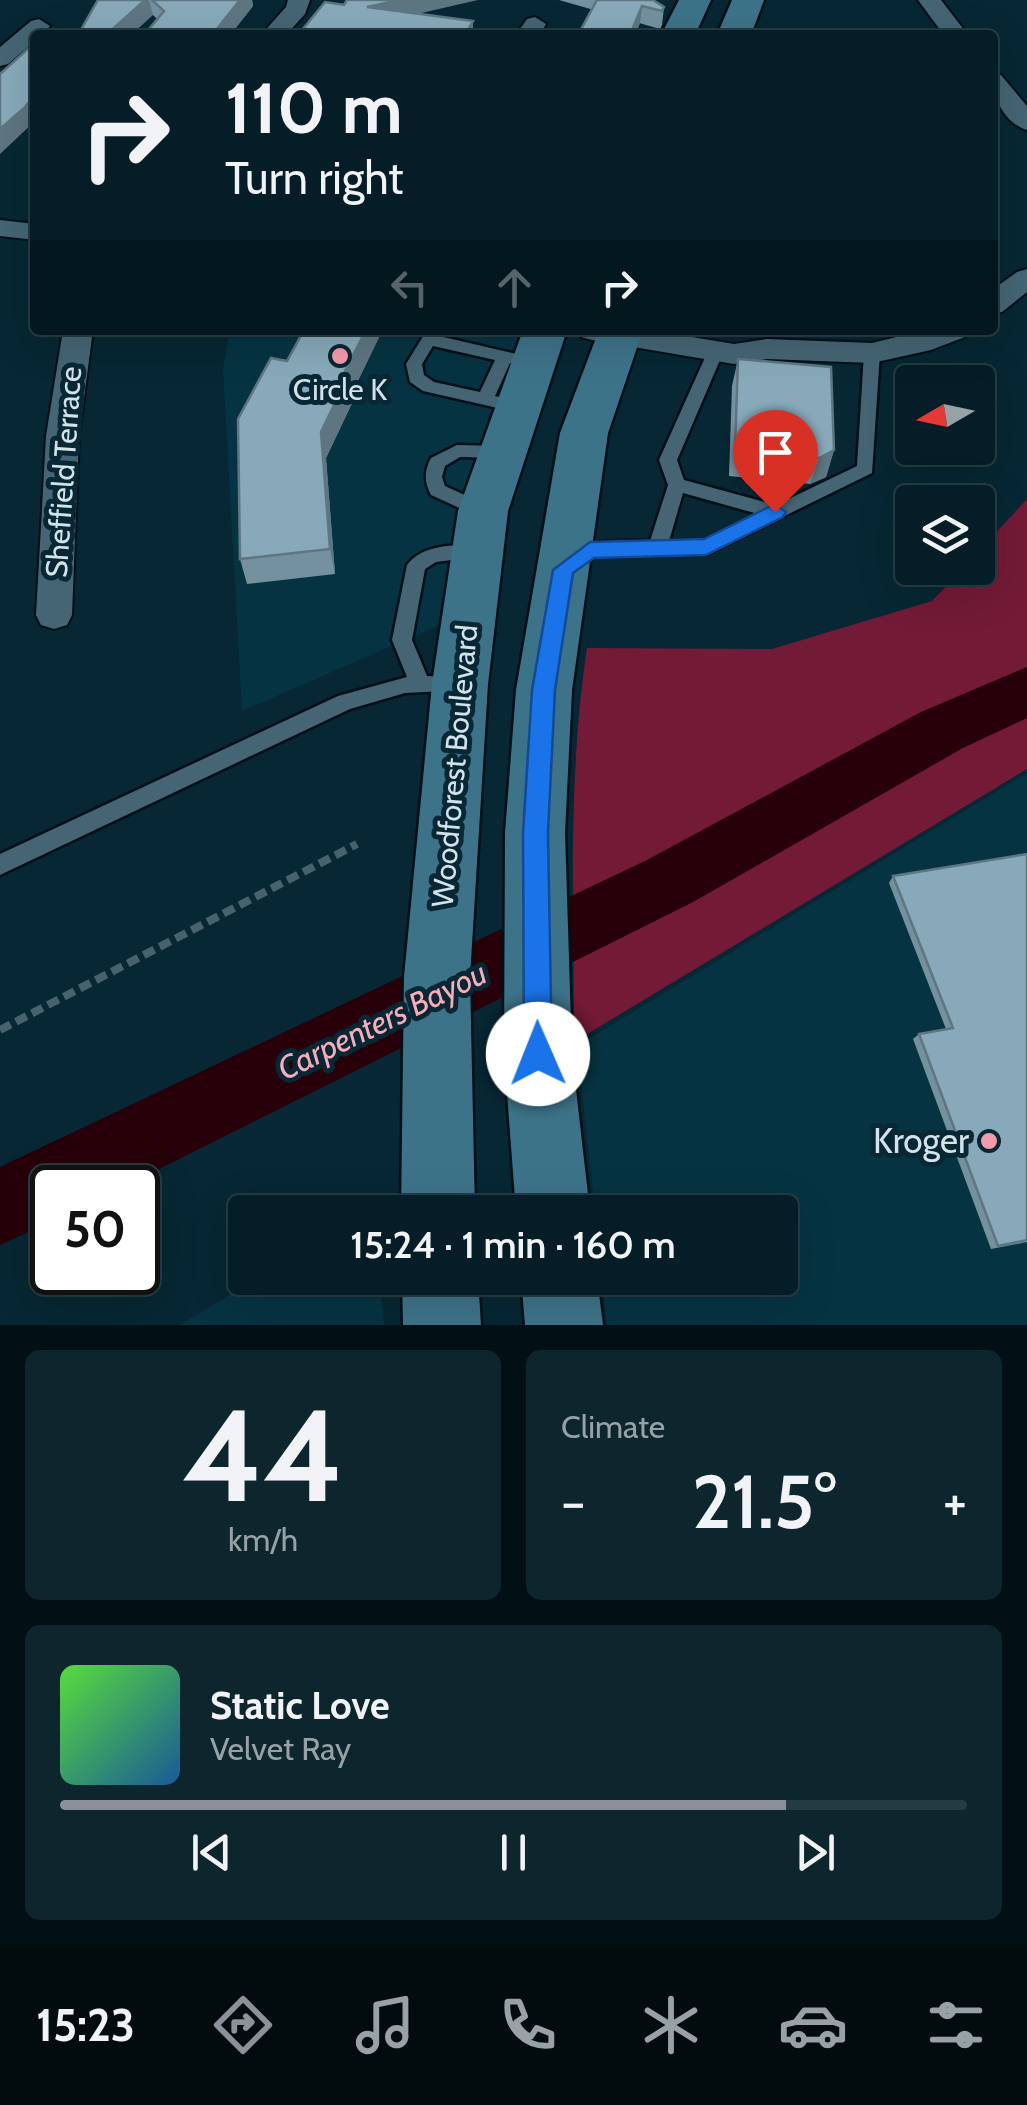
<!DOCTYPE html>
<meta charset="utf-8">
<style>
body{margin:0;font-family:Cabin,sans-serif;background:#0d262e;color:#f1f3f6;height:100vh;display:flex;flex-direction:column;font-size:38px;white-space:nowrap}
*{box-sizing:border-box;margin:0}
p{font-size:32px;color:#97a2a7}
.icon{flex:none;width:55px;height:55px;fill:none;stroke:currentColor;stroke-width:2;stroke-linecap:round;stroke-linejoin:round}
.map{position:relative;height:1325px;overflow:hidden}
.sheet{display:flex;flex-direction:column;gap:25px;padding:25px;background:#021015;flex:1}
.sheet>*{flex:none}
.guide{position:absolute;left:30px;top:30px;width:968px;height:305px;border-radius:10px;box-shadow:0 10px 40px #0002,0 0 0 2px #253b43;background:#041d26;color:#f1f3f6;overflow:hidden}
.needle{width:65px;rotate:261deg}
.controls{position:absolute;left:895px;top:365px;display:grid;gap:20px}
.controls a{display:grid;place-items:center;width:100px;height:100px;border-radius:10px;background:#041d26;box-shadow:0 10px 40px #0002,0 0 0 2px #253b43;font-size:50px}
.speed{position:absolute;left:30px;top:1165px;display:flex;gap:20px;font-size:50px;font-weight:700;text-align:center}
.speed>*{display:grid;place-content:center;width:130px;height:130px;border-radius:50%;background:#041d26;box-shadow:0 10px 40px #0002,0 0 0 2px #253b43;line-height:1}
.speed .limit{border:5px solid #111;border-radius:15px;background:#fff;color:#111}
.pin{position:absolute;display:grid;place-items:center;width:85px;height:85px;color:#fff;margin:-102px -42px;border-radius:50% 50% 50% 0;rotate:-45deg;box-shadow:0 0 10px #0007}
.pin .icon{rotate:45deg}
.me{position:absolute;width:110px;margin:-55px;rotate:359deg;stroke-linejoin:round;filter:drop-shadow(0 0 8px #0008)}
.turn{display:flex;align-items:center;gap:35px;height:210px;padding:0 30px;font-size:45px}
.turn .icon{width:130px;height:130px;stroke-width:2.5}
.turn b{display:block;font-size:70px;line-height:85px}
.lanes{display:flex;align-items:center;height:95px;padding:0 30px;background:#0003;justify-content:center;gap:50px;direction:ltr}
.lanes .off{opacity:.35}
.big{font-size:75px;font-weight:600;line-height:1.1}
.sheet .card{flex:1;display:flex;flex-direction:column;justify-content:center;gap:15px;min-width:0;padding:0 35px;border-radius:15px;background:#0d262e}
.sheet .dial{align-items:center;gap:0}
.dial b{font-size:130px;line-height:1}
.song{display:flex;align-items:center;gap:30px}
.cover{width:120px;height:120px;border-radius:15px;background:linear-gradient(135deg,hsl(110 70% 55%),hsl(210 70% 35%))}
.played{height:10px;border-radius:5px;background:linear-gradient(90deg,#8c9099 80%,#253b43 80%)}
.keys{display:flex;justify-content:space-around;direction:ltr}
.heat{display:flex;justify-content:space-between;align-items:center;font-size:55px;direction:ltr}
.sheet .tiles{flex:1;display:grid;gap:25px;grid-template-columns:1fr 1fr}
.card:last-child{grid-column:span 2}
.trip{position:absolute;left:228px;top:1195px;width:570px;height:100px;border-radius:10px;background:#041d26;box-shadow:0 10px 40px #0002,0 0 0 2px #253b43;font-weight:600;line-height:100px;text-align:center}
.tab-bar{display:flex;height:160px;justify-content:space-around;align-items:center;background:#020c0f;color:#97a2a7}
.tab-bar .icon{width:70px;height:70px}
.tab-bar .selected{color:#8c9099}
.tab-bar b{font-size:45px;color:#f1f3f6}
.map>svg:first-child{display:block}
.built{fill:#063342}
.green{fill:#731a36}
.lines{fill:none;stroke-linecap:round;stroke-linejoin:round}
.river{fill:#270009;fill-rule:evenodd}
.lane-casing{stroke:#000f18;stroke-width:5}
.street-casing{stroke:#000f18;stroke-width:4}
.secondary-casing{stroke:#000f18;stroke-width:5}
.path{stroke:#47626d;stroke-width:8;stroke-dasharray:12 6;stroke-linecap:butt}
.lane{fill:#456574;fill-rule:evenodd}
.street{fill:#456574;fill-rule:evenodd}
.secondary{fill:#3d7389;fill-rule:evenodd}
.wall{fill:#74919f}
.shaded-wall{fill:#5e7682}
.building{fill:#87a9b9;stroke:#5e7682;stroke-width:2.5}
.route{fill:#1a73e8;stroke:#114b97;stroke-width:2.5}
.poi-dot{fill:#f39aac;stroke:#062733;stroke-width:4}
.labels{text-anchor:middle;stroke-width:10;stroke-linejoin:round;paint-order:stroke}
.poi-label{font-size:30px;fill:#d2e3ec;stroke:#062733}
.street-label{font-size:30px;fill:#d2e3ec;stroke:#062733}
.water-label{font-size:32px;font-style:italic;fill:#fbacbb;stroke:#062733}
.near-poi-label{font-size:35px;fill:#d2e3ec;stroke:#062733;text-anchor:end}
</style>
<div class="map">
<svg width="1027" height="1325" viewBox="0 0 1027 1325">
<rect width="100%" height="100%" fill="#062733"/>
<g class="built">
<polygon points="230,330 506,330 518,332 529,344 479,474 440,625 242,711 223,369"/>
<polygon points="1027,773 1027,1325 607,1325 602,1278 780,1278 780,1212 595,1212 577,1046"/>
<polygon points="257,1278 379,1278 384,1325 180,1325"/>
</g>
<path class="green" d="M1027,499v270l-453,273c0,-131 -7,-264 13,-394l185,1 160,-48 32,-33h14v-16z"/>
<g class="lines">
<polygon class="river" points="1027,667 1027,718 963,748 693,902 121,1188 52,1188 52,1221 0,1245 0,1167 647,860 921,712"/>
<g class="lane-casing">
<g id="lane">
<path d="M427,330h16l-4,6 99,23 2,4 -8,5 -22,-5 -15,33 27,6v8l-6,2 -93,-21 -13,-9 -4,-18zM433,346l62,14 -15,32 -46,-10 -10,-7 -2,-11z"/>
<path d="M715,348l8,5 -46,107 7,20 92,25 81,-39 7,-113 8,-5 8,5 -8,120 -165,81 -113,3 -15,11h-14l-2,-5c20,-28 56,-21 87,-22l18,-56 -9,-25 48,-107zM683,493l75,21 -53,26 -36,1z"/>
<path d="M457,445l44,1 9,6 -9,6 -41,-1 -15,9 -3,11 3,9 44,20 3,5 -3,5h-12l-46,-21c-7,-13 -7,-24 0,-37z"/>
<path d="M476,544l7,2 2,5 -2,5 -47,6 -11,7 -13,71 15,36 38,2 3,6 -3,6 -60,3 -55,16 -350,166v-21l338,-158 69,-19 -15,-37 15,-75c16,-21 44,-19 69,-21z"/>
</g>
</g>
<g class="street-casing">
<g id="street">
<polygon points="288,0 310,0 305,14 286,35 261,35 286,7"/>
<polygon points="918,0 941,0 968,35 944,35"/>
<polygon points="535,17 546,24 540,35 516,35 527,19"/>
<polygon points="39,19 50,26 42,35 35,35 35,41 8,64 0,66 0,47 31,21"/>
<path d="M992,73l9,2 26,31v24c-24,-7 -35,-35 -35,-57z"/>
<polygon points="0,220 35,224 35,240 0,236"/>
<polygon points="1027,269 1027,292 1002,312 992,314 992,290 1017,272"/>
<polygon points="63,330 93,330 79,436 72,615 67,625 54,629 41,625 36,615 46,436"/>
<polygon points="577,330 650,330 734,344 767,339 872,343 925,330 969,330 965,337 931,350 872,363 767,359 734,364 592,340 581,337"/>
</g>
</g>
<g class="secondary-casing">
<g id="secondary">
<polygon points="679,0 711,0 695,35 661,35"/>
<polygon points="732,0 764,0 751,35 717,35"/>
<polygon points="523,330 567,330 508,511 488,684 470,977 475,1212 401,1212 404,977 432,684 458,511"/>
<polygon points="599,330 643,330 608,433 572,690 565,833 572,1054 590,1212 516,1212 504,1054 505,833 516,690 560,433"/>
<polygon points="402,1278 478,1278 481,1325 403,1325"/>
<polygon points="521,1278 597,1278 603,1325 525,1325"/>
</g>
</g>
<polyline class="path" points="0,1030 357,844"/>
<use href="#lane" class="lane"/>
<use href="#street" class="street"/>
<use href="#secondary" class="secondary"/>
</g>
<g class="wall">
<polygon points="98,0 252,0 253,6 230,35 144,35 157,19 153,15"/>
<polygon points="559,0 653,0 664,7 662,25 660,29"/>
<polygon points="382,331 353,391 354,399 326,458 335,574 247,584 240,559 287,361"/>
<polygon points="738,359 834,450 826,477 810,484 729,476 732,386"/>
<polygon points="1027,854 1027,1242 991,1249 913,1039 919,1034 946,1029 889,883 893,876"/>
</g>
<g class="shaded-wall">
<polygon points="145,0 149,0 153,15 131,35 106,35"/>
<polygon points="240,0 252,0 253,6 230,35 212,35"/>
<polygon points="400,0 478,0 369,25 367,7"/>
<polygon points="642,6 640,23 636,35 630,35"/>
<polygon points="473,21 473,35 465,35"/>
<polygon points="35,95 35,121 0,154 0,129"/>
<polygon points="366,330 382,331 353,391 354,399 326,458 335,574 330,549 321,432 345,371"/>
<polygon points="834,450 826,477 810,484 819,458"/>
</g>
<g class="building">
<polygon points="98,0 145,0 106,35 78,35"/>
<polygon points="152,0 240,0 212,35 144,35 164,11"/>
<polygon points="347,0 400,0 367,7 473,21 465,35 298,35 325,2 344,5"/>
<polygon points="597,0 653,0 664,7 662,11 642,6 630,35 578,35"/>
<polygon points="30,47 35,48 35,95 24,108 0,129 0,74"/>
<polygon points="304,330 366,330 345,371 350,372 321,432 330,549 240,559 238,419 271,358 287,361"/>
<polygon points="738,359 831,367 834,450 819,458 735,450"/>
<polygon points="1027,854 1027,1240 998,1246 919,1034 953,1028 893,876"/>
</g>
<polygon class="route" points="775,504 786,512 783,517 706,555 594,558 573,573 555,690 548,833 552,1054 548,1064 538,1068 528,1064 524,1054 523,833 532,690 553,570 590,542 704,539"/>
<g class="poi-dot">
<circle cx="340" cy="356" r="10"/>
<circle cx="989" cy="1141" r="10"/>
</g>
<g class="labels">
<g class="poi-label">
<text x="340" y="400">Circle K</text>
</g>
<g class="street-label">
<text transform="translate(64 472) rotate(-86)" y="10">Sheffield Terrace</text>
<text transform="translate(455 766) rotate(-85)" y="10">Woodforest Boulevard</text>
</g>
<g class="water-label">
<text transform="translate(382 1021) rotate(-26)" y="11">Carpenters Bayou</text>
</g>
<g class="near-poi-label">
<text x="969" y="1153">Kroger</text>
</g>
</g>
</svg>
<div class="controls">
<a><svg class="needle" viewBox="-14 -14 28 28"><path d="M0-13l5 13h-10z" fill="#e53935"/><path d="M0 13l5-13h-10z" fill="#97a2a7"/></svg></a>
<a><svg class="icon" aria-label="layers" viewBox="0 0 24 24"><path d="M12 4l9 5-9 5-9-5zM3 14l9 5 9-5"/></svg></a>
</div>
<div class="speed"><div class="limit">50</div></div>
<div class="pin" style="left:775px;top:512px;background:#d93025"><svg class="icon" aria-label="arrive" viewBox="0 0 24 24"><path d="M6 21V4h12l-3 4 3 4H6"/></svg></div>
<svg class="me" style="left:538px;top:1054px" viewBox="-20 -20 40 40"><circle r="19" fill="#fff"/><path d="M0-13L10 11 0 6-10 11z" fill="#1a73e8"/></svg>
<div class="trip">15:24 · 1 min · 160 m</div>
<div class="guide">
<div class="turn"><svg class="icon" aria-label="right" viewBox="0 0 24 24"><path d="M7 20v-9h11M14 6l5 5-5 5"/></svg><div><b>110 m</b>Turn right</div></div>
<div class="lanes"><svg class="icon off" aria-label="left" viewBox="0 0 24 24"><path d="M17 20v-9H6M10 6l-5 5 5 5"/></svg><svg class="icon off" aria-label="ahead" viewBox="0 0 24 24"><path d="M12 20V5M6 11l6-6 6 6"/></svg><svg class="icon" aria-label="right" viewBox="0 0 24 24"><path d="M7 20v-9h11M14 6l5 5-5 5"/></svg></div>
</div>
</div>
<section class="sheet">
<div class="tiles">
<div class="card dial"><b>44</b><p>km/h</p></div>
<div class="card"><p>Climate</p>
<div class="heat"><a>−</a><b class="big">21.5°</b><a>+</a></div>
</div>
<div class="card">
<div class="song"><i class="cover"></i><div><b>Static Love</b><p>Velvet Ray</p></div></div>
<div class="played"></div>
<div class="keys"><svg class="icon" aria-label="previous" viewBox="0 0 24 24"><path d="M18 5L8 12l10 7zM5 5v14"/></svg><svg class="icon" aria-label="pause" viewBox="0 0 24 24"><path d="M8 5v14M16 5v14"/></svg><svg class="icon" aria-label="next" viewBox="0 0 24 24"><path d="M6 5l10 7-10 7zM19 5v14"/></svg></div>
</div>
</div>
</section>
<nav class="tab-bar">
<b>15:23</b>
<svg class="icon selected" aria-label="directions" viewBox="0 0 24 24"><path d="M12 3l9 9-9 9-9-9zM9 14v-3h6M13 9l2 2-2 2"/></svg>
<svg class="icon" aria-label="music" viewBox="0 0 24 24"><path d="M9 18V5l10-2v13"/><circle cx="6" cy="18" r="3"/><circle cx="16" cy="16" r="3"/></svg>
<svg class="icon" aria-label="phone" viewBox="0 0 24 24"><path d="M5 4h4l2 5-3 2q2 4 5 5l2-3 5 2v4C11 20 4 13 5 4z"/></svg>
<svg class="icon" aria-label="climate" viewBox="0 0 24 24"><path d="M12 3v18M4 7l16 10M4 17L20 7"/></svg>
<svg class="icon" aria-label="car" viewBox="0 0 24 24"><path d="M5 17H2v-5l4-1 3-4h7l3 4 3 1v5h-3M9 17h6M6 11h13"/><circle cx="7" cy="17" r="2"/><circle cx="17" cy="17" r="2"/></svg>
<svg class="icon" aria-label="filters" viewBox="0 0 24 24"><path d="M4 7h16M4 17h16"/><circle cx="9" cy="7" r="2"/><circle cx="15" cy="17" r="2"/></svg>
</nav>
